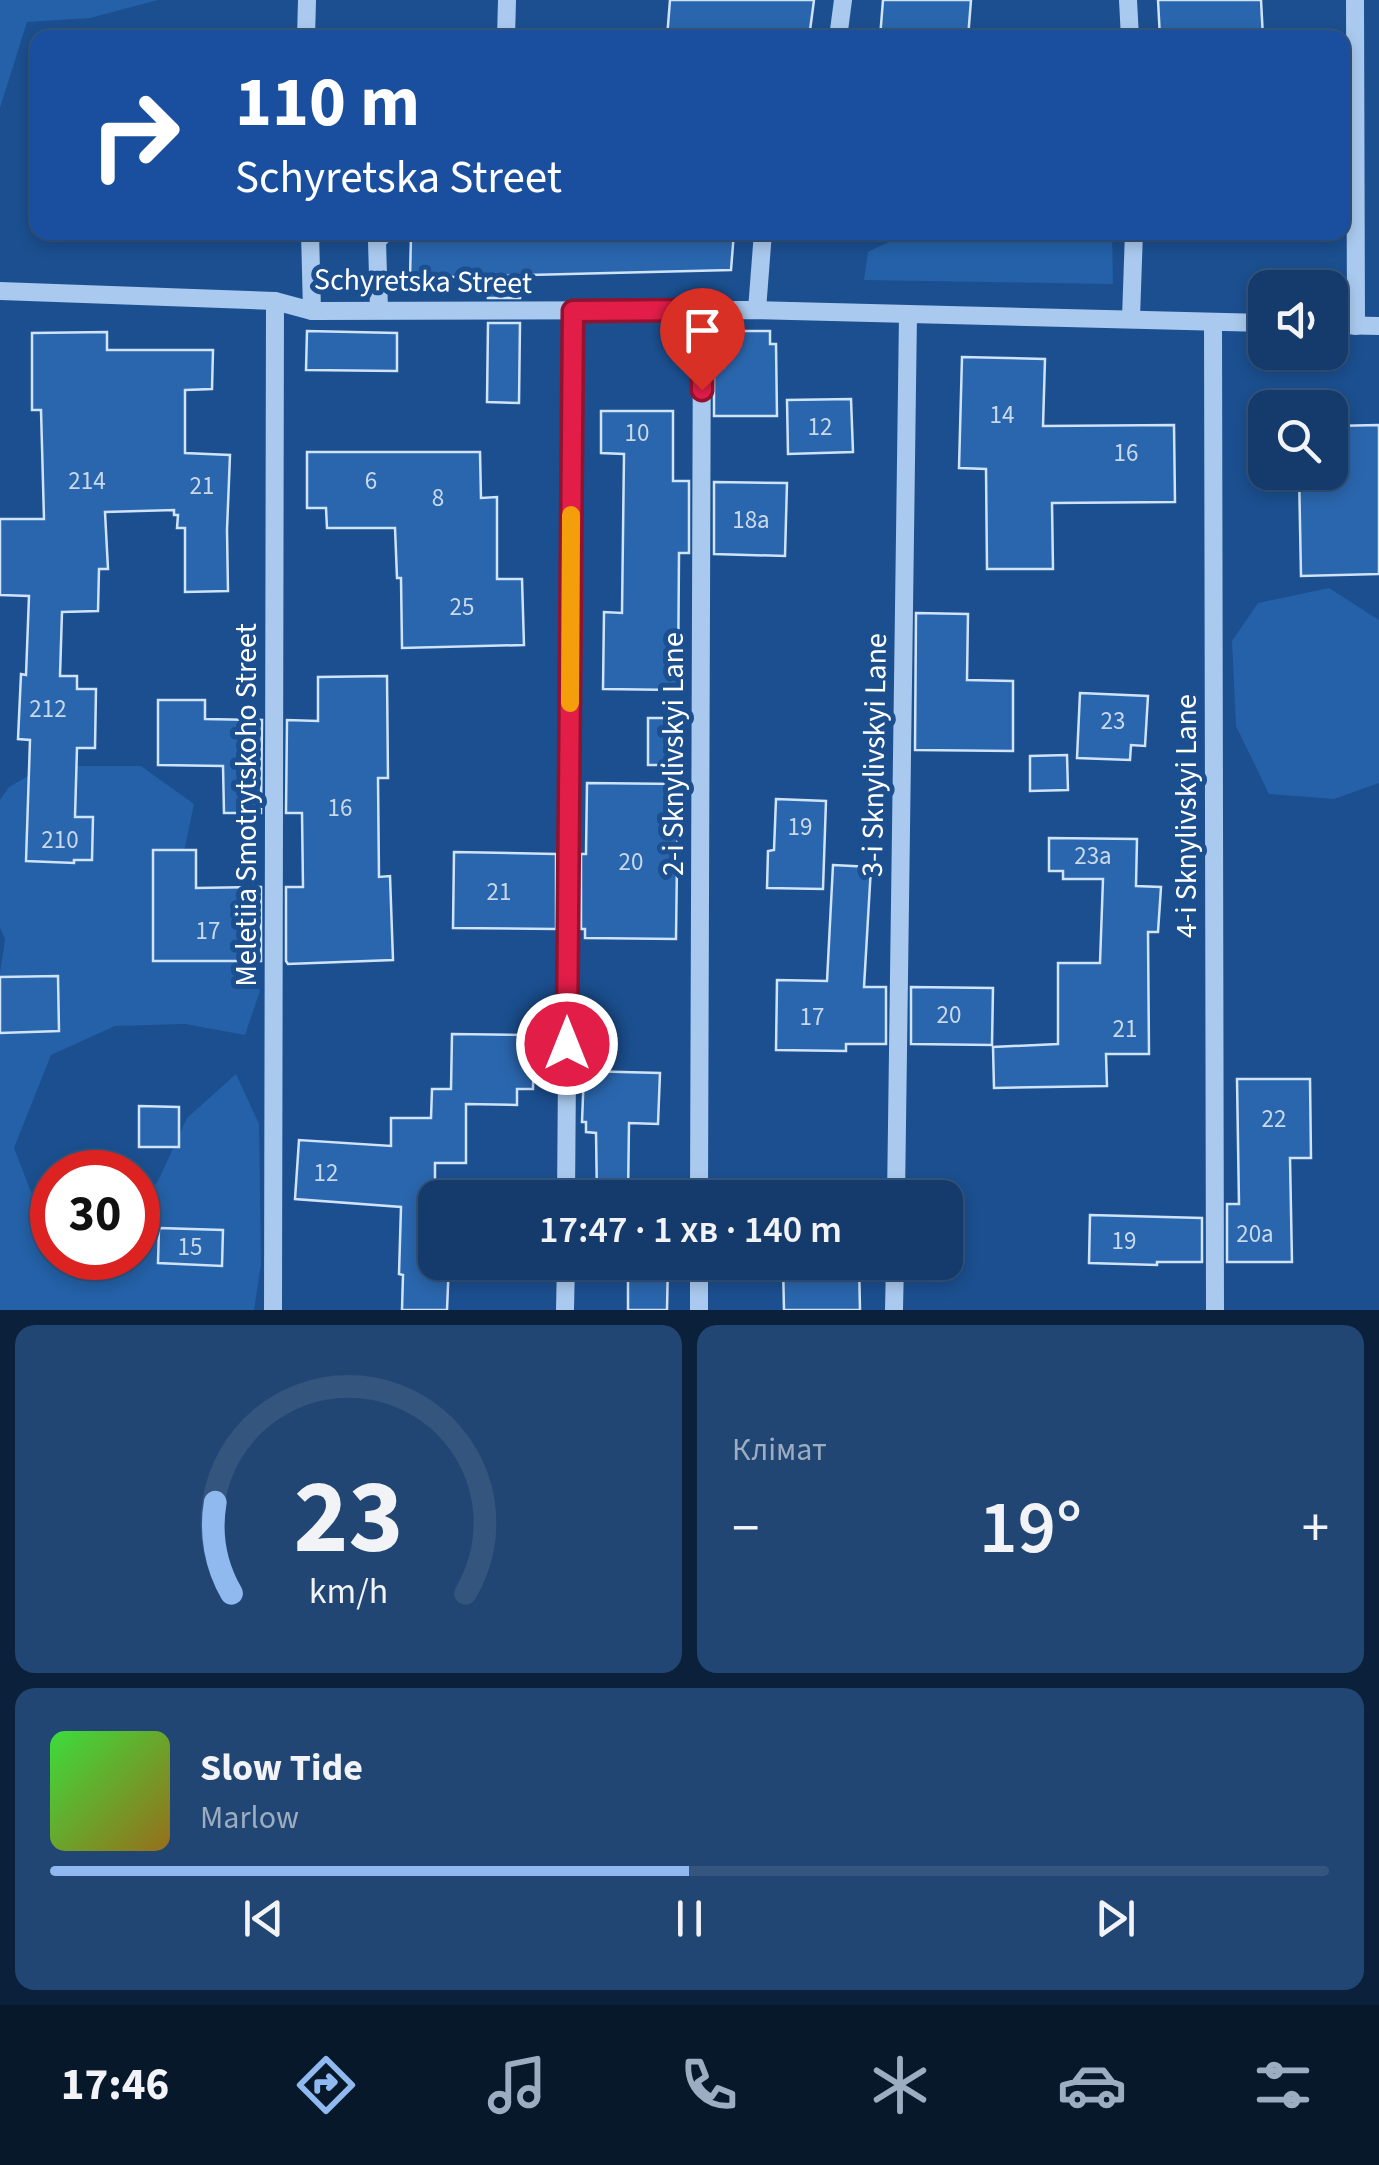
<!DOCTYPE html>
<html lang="uk">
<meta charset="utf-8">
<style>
body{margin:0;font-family:"Source Sans 3",sans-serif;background:#214673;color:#f1f3f6;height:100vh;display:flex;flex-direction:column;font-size:38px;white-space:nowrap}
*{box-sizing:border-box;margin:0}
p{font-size:32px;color:#9dadc1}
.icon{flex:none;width:55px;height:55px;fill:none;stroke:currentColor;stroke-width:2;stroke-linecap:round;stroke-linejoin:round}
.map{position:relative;height:1310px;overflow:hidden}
.side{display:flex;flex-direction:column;gap:15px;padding:15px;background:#0b203b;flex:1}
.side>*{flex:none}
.top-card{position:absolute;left:30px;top:30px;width:1320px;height:210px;border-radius:20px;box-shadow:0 5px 15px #0003,0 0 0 2px #33557e;background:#1a4fa0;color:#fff;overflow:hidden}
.buttons{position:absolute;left:1248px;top:270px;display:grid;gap:20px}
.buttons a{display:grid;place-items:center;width:100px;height:100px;border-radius:20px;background:#143b6b;box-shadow:0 5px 15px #0003,0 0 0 2px #33557e;font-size:50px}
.speed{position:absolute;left:30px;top:1150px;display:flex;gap:20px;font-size:50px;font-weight:700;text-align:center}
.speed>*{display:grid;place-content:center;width:130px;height:130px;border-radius:50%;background:#143b6b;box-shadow:0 5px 15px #0003,0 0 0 2px #33557e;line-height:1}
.speed .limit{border:15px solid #d22;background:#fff;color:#111}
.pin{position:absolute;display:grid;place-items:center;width:85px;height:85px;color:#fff;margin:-102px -42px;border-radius:50% 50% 50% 0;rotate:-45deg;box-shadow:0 0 10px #0007}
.pin .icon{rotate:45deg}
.me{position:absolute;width:110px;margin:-55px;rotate:0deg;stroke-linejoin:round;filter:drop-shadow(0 0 8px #0008)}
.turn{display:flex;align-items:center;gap:35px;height:210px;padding:0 40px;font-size:45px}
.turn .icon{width:130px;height:130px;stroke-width:2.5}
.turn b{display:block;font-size:70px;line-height:85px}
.big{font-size:75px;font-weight:600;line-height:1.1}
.side .card{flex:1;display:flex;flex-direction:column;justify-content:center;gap:15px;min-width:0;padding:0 35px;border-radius:20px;background:#214673}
.side .dial{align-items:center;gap:0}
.dial svg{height:260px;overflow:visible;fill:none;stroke:#33557e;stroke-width:7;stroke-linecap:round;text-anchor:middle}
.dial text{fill:#f1f3f6;stroke:none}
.song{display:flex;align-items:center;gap:30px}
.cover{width:120px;height:120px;border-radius:15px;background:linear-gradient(135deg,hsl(120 70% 55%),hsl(40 70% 35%))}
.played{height:10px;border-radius:5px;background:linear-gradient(90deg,#90b9f0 50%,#33557e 50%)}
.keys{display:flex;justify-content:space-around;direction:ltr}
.heat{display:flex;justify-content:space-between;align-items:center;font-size:55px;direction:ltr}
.side .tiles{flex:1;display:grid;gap:15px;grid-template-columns:1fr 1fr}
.card:last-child{grid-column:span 2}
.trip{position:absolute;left:418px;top:1180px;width:545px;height:100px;border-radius:20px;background:#143b6b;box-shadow:0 5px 15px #0003,0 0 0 2px #33557e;font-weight:600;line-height:100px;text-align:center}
.menu{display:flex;height:160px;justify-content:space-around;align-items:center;background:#08182b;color:#9dadc1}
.menu .icon{width:70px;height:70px}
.menu .active{color:#90b9f0}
.menu b{font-size:45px;color:#f1f3f6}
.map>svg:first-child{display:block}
.green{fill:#2461a8}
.building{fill:#2a66ad;stroke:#cfe3fa;stroke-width:2.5}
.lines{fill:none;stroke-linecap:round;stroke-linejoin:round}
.minor{stroke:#a9c9ee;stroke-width:18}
.route-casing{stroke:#92132f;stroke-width:25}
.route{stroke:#e11d48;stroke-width:18}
.slow{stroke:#f59e0b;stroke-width:18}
.labels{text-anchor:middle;stroke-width:10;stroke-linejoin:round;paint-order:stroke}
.number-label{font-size:25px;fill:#cad9ea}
.street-label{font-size:30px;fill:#fff;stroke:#1b4f8f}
</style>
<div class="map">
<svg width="1379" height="1310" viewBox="0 0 1379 1310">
<rect width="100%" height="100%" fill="#1b4f8f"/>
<g class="green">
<polygon points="0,0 158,0 90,18 27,22 0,108"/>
<polygon points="926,233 1112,233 1113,284 864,280 868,252 899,237"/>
<polygon points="1329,588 1379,620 1379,783 1334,799 1269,794 1236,726 1232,641 1258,603"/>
<polygon points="45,766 141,766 194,804 180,871 224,943 260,991 245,1035 185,1024 115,1026 51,1055 14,1148 44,1225 52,1227 52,1258 138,1258 138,1206 158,1181 187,1118 236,1074 259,1124 261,1264 254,1310 0,1310 0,973 5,939 0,928 0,800 9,787"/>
</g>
<g class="building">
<polygon points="670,0 814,0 809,38 667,38"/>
<polygon points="883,0 971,0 968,38 880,38"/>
<polygon points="1158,0 1261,0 1263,38 1160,38"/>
<polygon points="551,232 734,232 731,270 410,278 411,236"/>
<polygon points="489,277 521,278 520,298 488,298"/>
<polygon points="488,323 520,323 519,403 487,402"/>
<polygon points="307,331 397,333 397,371 306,370"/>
<polygon points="732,331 770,331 770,344 776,344 777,416 714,416 714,368 724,367 724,344 733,344"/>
<polygon points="107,332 107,350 213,350 212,389 185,390 185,453 230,455 227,530 228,591 185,592 185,528 177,528 178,515 174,515 174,510 105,512 108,569 99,569 98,611 62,612 60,676 77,676 77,689 96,689 95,748 77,748 75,817 93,817 92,860 74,860 74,863 26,861 30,740 18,739 21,674 26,675 29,596 0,595 0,519 44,519 41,410 32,410 32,333"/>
<polygon points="962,357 1045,359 1043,426 1174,425 1175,502 1052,503 1053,569 987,569 986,469 959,468"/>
<polygon points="851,399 853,452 788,454 787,400"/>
<polygon points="601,411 673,411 673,481 689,481 689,553 679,553 678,690 603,689 604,612 622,613 624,454 601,453"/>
<polygon points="1379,425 1379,574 1301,576 1299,472 1334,472 1333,426"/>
<polygon points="307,452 480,452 481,498 497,497 497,579 522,579 524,645 402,648 401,578 397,578 395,528 327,528 326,508 307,508"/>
<polygon points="714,482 787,483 785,556 714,554"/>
<polygon points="916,613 968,614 967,680 1013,681 1013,751 915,750"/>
<polygon points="387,676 388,778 378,778 379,877 390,876 393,960 288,964 286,961 286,887 303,887 302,813 286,813 287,720 318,721 318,677"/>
<polygon points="1080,693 1148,696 1145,746 1131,745 1130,760 1077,758"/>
<polygon points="158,700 205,700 205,719 262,720 261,813 224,813 223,766 158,765"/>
<rect x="648" y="718" width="33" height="47"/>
<polygon points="1067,755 1068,790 1030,791 1030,756"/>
<polygon points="587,783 678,784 676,939 585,938 585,929 581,929 581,854 586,854"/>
<polygon points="776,799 826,801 823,889 767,888 768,851 774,850"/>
<polygon points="1049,838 1137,839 1136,886 1161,887 1158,932 1148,932 1149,1054 1106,1054 1107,1086 994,1088 993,1047 1058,1044 1058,963 1100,963 1103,879 1063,879 1063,871 1049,871"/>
<polygon points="153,850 196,850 196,888 261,887 261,961 153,961"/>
<polygon points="454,852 556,854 556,929 453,928"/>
<polygon points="833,865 871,867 864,987 886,987 886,1044 846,1044 846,1051 776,1050 777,980 827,981"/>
<polygon points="58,976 59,1031 0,1033 0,977"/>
<polygon points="911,987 993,988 992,1045 911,1044"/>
<polygon points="452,1034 534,1035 533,1089 517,1089 517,1105 466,1104 466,1163 435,1163 435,1262 449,1262 447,1310 402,1310 403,1275 399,1274 401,1207 295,1199 299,1140 391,1146 391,1118 431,1118 432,1089 451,1089"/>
<polygon points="584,1071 660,1073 658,1124 629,1123 628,1198 597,1198 596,1133 586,1132 586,1122 582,1122"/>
<polygon points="1237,1079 1310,1079 1311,1158 1290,1158 1292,1262 1227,1262 1227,1204 1239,1204"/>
<polygon points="139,1106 179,1107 179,1147 139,1147"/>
<polygon points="1090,1215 1202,1218 1202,1262 1157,1262 1157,1265 1089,1263"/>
<polygon points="159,1228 223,1230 222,1266 158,1263"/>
<polygon points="628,1262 668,1262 667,1310 628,1310"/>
<polygon points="859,1263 860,1310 784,1310 783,1264"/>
</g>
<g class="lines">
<g class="minor">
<polyline points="1128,0 1130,38"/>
<polyline points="1355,0 1356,326"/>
<polyline points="306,38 307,0"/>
<polyline points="506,38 507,0"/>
<polyline points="838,38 843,0"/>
<polyline points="310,232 312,311"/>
<polyline points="0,291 275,301 312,311 757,310 1265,323"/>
<polyline points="379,310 377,241 386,232"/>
<polyline points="757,310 763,232"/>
<polyline points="1131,318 1134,232"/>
<polyline points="1213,322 1215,1310"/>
<polyline points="1330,325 1379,326"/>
<polyline points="566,1198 573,311"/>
<polyline points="699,1198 702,310"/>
<polyline points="896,1198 908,314"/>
<polyline points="273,1310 275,301"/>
<polyline points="565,1310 566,1262"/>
<polyline points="699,1310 699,1262"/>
<polyline points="894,1310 895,1262"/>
</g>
</g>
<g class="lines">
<g class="route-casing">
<polyline id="route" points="567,1044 573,311 702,310 702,390"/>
</g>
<use href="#route" class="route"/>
<polyline class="slow" points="570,703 571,515"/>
</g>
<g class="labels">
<g class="number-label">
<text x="1002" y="423">14</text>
<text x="820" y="435">12</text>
<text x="637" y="441">10</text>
<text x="1126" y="461">16</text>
<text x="87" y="489">214</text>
<text x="371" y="489">6</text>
<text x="202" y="494">21</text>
<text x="438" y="506">8</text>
<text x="751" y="528">18а</text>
<text x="462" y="615">25</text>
<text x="48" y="717">212</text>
<text x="1113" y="729">23</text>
<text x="340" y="816">16</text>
<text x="800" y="835">19</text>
<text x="60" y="848">210</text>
<text x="1093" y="864">23а</text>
<text x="631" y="870">20</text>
<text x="499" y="900">21</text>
<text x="208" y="939">17</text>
<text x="949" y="1023">20</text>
<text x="812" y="1025">17</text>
<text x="1125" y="1037">21</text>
<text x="1274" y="1127">22</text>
<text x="326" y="1181">12</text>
<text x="1255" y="1242">20а</text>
<text x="1124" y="1249">19</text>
<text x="190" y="1255">15</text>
</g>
<g class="street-label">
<text transform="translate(423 281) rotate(1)" y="10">Schyretska Street</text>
<text transform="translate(673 754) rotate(-90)" y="10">2-i Sknylivskyi Lane</text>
<text transform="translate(874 755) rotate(-89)" y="10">3-i Sknylivskyi Lane</text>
<text transform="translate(246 805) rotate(-90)" y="10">Meletiia Smotrytskoho Street</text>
<text transform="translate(1186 816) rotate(-90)" y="10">4-i Sknylivskyi Lane</text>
</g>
</g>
</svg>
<div class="buttons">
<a><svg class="icon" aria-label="sound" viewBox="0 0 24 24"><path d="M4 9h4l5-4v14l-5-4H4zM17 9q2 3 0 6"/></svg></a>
<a><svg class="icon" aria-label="search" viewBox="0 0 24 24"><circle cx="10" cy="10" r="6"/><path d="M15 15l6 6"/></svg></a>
</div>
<div class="speed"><div class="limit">30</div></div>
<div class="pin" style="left:702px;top:390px;background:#d93025"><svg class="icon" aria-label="arrive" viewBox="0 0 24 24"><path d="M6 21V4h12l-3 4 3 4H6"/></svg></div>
<svg class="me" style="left:567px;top:1044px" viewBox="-20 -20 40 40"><circle r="17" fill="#e11d48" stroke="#fff" stroke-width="3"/><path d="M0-11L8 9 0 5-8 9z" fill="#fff"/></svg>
<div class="trip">17:47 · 1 хв · 140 m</div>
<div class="top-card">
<div class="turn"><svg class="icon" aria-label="right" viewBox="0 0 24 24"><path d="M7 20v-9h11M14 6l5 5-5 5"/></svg><div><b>110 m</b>Schyretska Street</div></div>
</div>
</div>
<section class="side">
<div class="tiles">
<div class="card dial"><svg viewBox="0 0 100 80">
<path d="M14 69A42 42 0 1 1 86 69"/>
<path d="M14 69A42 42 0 0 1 9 41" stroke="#90b9f0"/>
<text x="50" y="56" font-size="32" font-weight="700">23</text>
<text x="50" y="72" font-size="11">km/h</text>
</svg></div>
<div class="card"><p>Клімат</p>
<div class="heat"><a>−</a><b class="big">19°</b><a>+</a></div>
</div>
<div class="card">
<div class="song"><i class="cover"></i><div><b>Slow Tide</b><p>Marlow</p></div></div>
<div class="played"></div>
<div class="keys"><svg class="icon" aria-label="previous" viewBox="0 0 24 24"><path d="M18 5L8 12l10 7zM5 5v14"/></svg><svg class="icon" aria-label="pause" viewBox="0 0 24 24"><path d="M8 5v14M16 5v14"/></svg><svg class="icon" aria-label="next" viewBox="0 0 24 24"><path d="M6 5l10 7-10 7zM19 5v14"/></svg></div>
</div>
</div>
</section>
<nav class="menu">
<b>17:46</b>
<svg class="icon active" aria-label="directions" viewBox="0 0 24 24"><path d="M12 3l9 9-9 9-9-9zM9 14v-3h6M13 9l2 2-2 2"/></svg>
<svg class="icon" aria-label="music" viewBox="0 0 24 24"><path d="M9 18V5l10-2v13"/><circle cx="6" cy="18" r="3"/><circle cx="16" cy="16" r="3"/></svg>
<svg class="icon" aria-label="phone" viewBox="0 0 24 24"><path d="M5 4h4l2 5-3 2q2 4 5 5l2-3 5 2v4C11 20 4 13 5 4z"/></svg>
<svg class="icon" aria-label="climate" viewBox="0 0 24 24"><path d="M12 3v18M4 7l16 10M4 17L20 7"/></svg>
<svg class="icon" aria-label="car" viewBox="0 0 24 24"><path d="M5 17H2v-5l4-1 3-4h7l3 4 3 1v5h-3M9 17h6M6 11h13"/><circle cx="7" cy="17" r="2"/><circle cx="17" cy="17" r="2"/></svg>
<svg class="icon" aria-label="filters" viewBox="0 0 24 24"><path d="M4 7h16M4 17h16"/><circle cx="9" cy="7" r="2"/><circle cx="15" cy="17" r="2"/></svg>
</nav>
